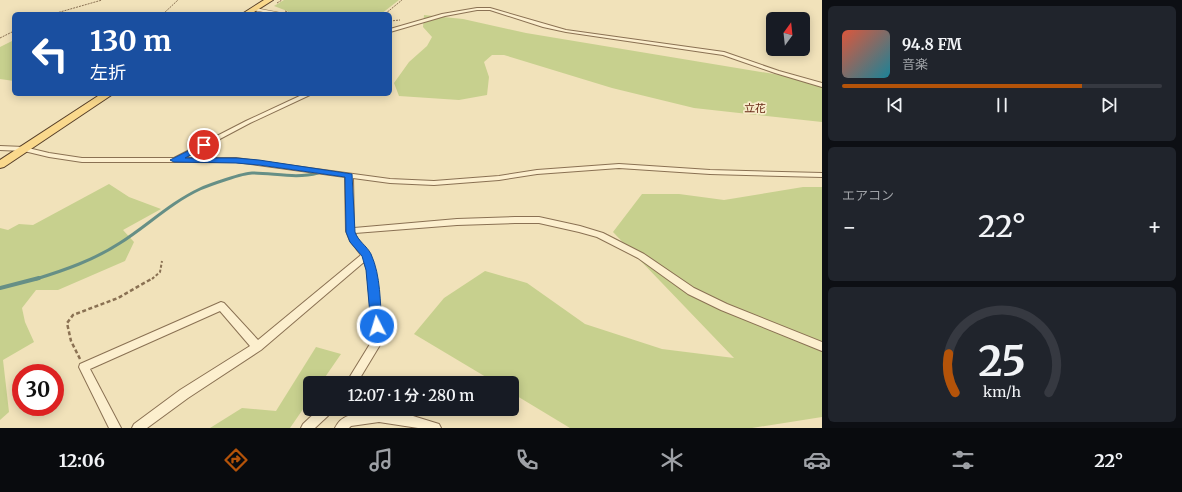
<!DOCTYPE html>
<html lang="ja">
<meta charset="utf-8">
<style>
body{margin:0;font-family:Merriweather,"Noto Sans JP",serif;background:#20242c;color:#f1f3f6;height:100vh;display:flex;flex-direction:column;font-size:15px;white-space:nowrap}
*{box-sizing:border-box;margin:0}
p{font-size:13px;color:#9ea1a6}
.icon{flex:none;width:22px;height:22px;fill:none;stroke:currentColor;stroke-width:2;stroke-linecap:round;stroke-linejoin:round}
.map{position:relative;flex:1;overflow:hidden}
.sheet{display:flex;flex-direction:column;gap:6px;padding:6px;background:#0d0f14;width:360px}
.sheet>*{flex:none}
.hud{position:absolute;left:12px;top:12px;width:380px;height:84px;border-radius:6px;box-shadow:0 2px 10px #0003;background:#1a4fa0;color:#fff;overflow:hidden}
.needle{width:26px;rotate:15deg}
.fabs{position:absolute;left:766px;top:12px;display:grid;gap:8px}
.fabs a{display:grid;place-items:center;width:44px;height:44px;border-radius:6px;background:#171b24;box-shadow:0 2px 10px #0003;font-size:20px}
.speed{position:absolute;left:12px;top:364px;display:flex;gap:8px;font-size:20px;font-weight:700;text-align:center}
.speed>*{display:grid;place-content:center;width:52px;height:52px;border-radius:50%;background:#171b24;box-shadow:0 2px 10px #0003;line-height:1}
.speed .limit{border:6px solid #d22;background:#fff;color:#111}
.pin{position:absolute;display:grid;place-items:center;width:34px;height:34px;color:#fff;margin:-17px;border:2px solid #fff;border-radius:50%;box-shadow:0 1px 4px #0007}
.me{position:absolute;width:44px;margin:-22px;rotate:355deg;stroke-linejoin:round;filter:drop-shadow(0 0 3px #0008)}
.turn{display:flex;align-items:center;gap:14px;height:84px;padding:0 12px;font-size:18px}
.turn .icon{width:52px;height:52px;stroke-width:2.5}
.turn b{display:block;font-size:28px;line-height:34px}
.big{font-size:30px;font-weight:600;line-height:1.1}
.sheet .widget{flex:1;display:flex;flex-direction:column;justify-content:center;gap:6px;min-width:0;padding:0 14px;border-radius:6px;background:#20242c}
.sheet .dial{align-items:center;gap:0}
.dial svg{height:104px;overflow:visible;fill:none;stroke:#363941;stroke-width:7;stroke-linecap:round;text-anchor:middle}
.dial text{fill:#f1f3f6;stroke:none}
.song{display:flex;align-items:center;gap:12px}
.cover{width:48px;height:48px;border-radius:6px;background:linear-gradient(135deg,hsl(10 70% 55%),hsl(190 70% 35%))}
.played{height:4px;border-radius:2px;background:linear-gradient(90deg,#b45309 75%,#363941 75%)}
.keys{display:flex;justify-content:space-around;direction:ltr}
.heat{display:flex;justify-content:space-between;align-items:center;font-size:22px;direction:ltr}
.trip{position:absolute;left:303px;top:376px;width:216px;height:40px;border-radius:6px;background:#171b24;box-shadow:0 2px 10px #0003;font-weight:600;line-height:40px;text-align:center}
.tab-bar{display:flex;height:64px;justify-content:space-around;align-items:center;background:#090b0e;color:#9ea1a6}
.tab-bar .icon{width:28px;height:28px}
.tab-bar .selected{color:#b45309}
.tab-bar b{font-size:18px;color:#f1f3f6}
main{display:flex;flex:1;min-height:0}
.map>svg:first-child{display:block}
.green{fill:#c7d08e}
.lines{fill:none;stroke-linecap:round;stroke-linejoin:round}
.stream-far1{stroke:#668f86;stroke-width:3}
.stream{stroke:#668f86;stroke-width:4}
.lane-casing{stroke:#8a7153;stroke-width:3.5}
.street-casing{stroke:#8a7153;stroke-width:2}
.primary-casing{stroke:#563e28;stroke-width:2}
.path-far2{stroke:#8a7153;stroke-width:1;stroke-dasharray:2 1;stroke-linecap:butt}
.path-far1{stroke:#8a7153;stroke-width:2;stroke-dasharray:3 2;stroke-linecap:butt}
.path{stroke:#8a7153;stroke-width:2.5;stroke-dasharray:4 2.5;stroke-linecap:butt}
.lane{stroke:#fcefce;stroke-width:2.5}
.street{fill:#fcefce;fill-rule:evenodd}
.primary{fill:#fad98d;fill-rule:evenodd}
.route{fill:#1a73e8;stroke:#114b97}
.labels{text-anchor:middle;stroke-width:3.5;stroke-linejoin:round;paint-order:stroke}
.far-quarter-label{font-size:11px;fill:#672815;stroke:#f8ecca}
</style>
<main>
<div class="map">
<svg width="822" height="428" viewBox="0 0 822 428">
<rect width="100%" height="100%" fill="#f1e2ba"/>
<g class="green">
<polygon points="284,0 399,0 381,14 295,14 274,6"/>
<polygon points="424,15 463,19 526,33 822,82 822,122 694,108 612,88 504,55 492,55 484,62 489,77 487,95 459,100 399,96 394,83 409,62 427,46 432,37 423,27"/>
<polygon points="14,40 14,81 0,79 0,47"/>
<polygon points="109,184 129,197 161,209 123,230 134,242 125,261 58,290 36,290 22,308 25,322 34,342 3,360 9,412 0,420 0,228 8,230 19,224 33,225"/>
<polygon points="803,187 822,187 822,417 752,428 570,428 512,393 512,383 496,383 414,334 444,298 485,271 527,283 585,324 662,349 734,358 613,232 642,194 679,194 724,200"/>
<polygon points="316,347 341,354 321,383 310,383 310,399 290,428 210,428 242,408 276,411"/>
</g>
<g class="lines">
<path class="stream-far1" d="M36,279c29,-9 58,-19 84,-36 27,-17 50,-40 80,-54 9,-4 43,-16 52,-16 22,0 44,6 66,0"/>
<polyline class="stream" points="0,288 39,278"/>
<g class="lane-casing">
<polyline id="lane" points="254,9 280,14"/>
</g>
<g class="street-casing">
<g id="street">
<polygon points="477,8 490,8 566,30 724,52 779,71 822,83 822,87 775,73 723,55 566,32 543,27 490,10 477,10 445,16 390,32 390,29 442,14"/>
<polygon points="304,94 312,94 250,123 184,158 236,158 390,179 434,181 499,176 537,170 619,164 710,170 822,173 822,177 710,174 619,168 537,174 499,180 434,185 390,183 353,178 354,228 457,219 515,217 539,217 580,226 603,233 644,254 694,288 727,304 822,342 822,351 721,310 688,294 638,258 597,237 579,232 539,223 515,223 457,225 355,233 357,238 370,255 375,270 383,340 357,383 346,383 373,339 367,270 364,262 261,350 188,398 147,428 132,428 134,424 180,390 250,346 220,311 90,369 121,428 109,428 79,367 80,364 221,302 224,303 258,340 361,255 350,241 346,231 345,177 236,162 82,162 49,157 24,151 0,150 0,146 24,147 49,153 82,158 174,158 246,121"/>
<polygon points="319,409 333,409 331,413 315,428 301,428 303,424"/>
<path d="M379,412l34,4 26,8 2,4h-23l-39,-6 -28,4 -2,2h-14c3,-6 7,-10 13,-12z"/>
</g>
</g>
<g class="primary-casing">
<g id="primary">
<polygon points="264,0 273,0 251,14 242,14"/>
<polygon points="101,94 113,94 4,167 0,168 0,160"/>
</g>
</g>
<g class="path-far2">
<polyline points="277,3 282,0"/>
<polyline points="285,11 293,14"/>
<polyline points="53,14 102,0"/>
<polyline points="163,14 178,0"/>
<polyline points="385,14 402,0"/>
<polyline points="390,21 400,20"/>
<polyline points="0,38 14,31"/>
</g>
<polyline class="path-far1" points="152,279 160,272 162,261"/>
<polyline class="path" points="80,359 71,341 67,323 73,315 118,298 153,278"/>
<use href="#lane" class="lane"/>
<use href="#street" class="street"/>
<use href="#primary" class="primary"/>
</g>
<path class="route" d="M204,143l3,2 -1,2 -21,11h51l23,2 93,14 3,58c3,9 12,14 16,22 10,22 9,49 11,72l-1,3 -4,2 -4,-2 -2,-3 -5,-56 -4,-14 -12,-14 -4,-10 -1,-55 -86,-12 -23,-2 -62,-1 -4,-2z"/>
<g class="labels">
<g class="far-quarter-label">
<text x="755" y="112">立花</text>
</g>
</g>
</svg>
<div class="fabs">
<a><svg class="needle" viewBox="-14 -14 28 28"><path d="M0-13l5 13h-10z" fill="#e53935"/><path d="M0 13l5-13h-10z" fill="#9ea1a6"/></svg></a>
</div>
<div class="speed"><div class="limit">30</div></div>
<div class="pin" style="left:204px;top:145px;background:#d93025"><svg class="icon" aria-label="arrive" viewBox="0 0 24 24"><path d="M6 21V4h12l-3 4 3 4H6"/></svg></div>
<svg class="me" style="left:377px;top:326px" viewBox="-20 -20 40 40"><circle r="17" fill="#1a73e8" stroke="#fff" stroke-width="3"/><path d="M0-11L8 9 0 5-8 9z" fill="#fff"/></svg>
<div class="trip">12:07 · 1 分 · 280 m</div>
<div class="hud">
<div class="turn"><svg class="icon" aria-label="left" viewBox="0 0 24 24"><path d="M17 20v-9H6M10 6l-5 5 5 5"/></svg><div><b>130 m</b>左折</div></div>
</div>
</div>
<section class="sheet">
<div class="widget">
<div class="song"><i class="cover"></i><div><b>94.8 FM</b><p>音楽</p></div></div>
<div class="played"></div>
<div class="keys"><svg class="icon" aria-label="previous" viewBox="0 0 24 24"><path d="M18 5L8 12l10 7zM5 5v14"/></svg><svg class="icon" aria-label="pause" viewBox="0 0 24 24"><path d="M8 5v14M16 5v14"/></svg><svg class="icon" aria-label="next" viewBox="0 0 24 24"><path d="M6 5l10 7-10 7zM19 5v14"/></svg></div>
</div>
<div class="widget"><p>エアコン</p>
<div class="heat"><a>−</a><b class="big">22°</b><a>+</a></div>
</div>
<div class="widget dial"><svg viewBox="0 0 100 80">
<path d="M14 69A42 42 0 1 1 86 69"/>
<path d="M14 69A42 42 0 0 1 9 39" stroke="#b45309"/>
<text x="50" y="56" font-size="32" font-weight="700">25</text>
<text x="50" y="72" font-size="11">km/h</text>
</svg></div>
</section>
</main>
<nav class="tab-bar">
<b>12:06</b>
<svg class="icon selected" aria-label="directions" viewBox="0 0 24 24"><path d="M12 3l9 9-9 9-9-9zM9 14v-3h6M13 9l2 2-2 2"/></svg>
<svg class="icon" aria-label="music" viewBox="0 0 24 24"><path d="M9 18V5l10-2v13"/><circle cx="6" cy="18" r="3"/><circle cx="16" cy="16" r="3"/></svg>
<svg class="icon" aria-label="phone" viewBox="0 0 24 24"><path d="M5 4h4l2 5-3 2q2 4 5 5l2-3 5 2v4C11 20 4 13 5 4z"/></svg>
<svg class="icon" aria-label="climate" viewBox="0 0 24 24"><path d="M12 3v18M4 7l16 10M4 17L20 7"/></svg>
<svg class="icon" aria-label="car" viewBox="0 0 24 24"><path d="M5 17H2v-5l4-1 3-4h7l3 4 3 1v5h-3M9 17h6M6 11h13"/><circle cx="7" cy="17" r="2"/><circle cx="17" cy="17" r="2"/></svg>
<svg class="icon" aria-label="filters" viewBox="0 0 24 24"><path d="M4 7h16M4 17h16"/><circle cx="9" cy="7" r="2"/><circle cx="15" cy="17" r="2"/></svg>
<b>22°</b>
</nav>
